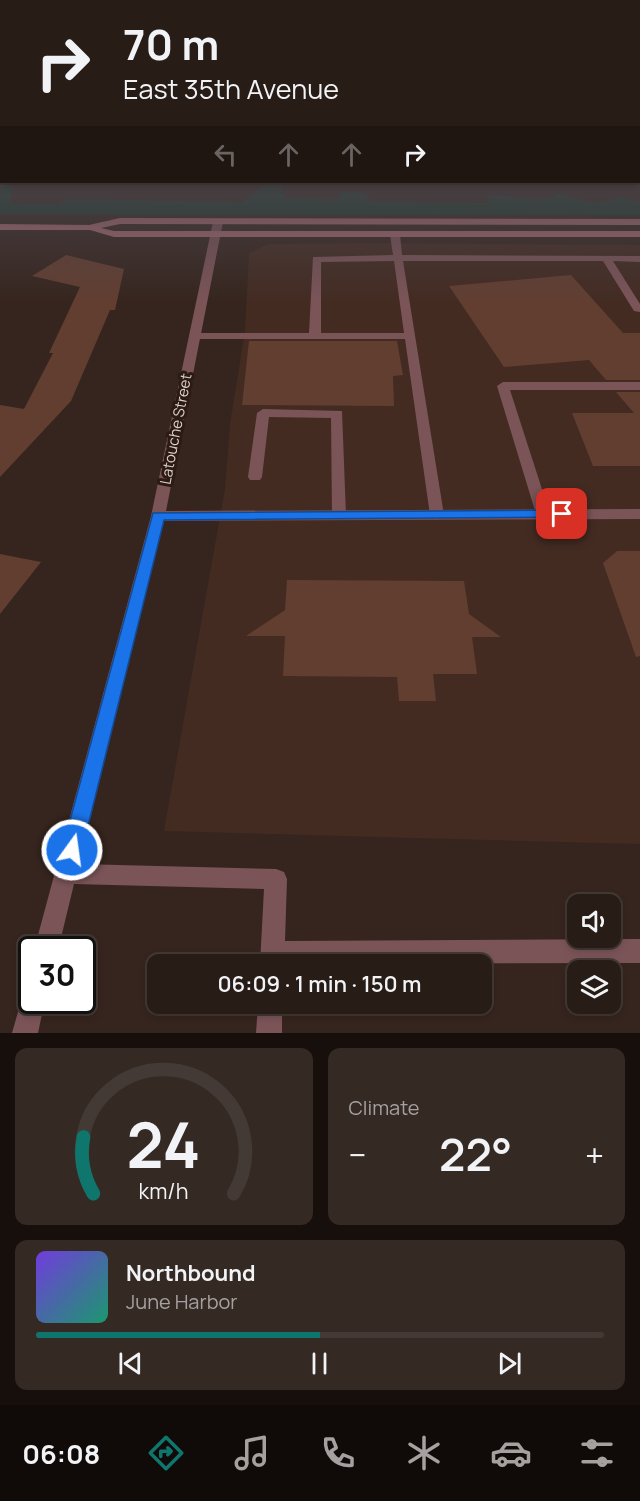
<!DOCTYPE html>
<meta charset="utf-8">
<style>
body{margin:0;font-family:Manrope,sans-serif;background:#342923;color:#f1f3f6;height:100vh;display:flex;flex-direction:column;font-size:22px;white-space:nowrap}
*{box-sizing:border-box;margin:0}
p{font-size:20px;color:#a5a1a1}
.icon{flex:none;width:33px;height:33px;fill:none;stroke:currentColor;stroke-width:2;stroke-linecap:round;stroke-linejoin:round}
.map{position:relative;height:1033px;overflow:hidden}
.details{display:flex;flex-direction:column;gap:15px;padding:15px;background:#160f0c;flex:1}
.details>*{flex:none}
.banner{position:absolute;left:0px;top:0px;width:640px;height:183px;box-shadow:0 3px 9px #0003,0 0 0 2px #443a35;background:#281c16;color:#f1f3f6;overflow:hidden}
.tools{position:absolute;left:567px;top:894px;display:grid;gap:12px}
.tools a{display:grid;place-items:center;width:54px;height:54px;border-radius:12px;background:#281c16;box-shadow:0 3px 9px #0003,0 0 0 2px #443a35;font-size:30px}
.speed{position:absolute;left:18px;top:936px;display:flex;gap:12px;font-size:30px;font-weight:700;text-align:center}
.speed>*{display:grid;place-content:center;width:78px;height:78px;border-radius:50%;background:#281c16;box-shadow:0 3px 9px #0003,0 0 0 2px #443a35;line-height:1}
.speed .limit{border:3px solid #111;border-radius:9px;background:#fff;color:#111}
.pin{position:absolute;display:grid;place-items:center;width:51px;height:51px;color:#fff;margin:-26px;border-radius:12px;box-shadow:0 3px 9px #0006}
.me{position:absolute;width:66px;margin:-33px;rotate:14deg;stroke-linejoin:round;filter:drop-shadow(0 0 4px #0008)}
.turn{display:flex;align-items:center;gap:21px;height:126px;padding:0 24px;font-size:27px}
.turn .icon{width:78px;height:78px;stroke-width:2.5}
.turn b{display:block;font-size:42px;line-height:51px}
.lanes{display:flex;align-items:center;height:57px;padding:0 24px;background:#0003;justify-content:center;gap:30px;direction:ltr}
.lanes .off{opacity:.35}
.big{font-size:45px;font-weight:600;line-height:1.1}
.details .card{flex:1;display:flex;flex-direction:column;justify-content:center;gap:9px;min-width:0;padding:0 21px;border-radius:12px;background:#342923}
.details .dial{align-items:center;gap:0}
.dial svg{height:156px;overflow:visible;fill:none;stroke:#443a35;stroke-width:7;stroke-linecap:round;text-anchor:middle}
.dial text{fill:#f1f3f6;stroke:none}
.song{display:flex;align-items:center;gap:18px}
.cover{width:72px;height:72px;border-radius:9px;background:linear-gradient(135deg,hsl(260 70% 55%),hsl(160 70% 35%))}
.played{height:6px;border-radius:3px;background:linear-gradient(90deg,#0f766e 50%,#443a35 50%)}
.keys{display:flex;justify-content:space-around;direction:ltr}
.heat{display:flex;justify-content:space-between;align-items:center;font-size:33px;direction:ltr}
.details .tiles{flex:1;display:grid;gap:15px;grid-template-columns:1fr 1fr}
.card:last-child{grid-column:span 2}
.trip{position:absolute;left:147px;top:954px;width:345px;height:60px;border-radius:12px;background:#281c16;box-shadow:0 3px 9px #0003,0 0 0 2px #443a35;font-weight:600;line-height:60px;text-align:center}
.tabs{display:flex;height:96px;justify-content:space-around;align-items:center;background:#100b09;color:#a5a1a1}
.tabs .icon{width:42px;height:42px}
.tabs .active{color:#0f766e}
.tabs b{font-size:27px;color:#f1f3f6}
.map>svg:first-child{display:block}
.built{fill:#432b22}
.green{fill:#183c2b}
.building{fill:#623e31}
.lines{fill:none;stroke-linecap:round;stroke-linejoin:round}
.lane{fill:#7b5458;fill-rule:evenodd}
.street{fill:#7b5458;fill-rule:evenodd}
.secondary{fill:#a96b72;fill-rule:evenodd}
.route{fill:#1a73e8;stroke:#114b97;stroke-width:1.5}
.labels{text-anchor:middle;stroke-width:6;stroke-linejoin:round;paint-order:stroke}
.street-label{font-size:15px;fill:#dcd0cb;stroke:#2c1b15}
</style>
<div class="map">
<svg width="640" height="1033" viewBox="0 0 640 1033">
<rect width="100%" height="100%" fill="#36251e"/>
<polygon class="built" points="371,243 640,245 640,844 164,831 225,489 230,424 245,331 249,253 268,244"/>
<path class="green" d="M0,176l2,6h11l-2,21 47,1 11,-5 173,3 26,-20h17l-4,9 6,7 52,1 3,-7 23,1 5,8 117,2 2,-8c23,-1 50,11 71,-2 19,8 40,14 59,4l21,5v13l-640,-1z"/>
<g class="building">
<polygon points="66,255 124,269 115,310 110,310 71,401 0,477 0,405 24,409 53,353 49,353 80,287 32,276"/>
<polygon points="571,275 623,333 640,333 640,380 606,380 589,360 504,367 449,286"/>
<polygon points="249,341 397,341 403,375 393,376 394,406 242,405"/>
<polygon points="616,392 640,392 640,466 593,466 572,413 634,413"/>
<polygon points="617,551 640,551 640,656 636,657 603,563"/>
<polygon points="0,554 41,562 0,614"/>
<polygon points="287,580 464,581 469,614 501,637 472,637 477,674 433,674 436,701 399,701 397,677 283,676 285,636 246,636 285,610"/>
</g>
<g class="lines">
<g class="lane">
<path d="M395,232l5,3 2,20 238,1v6l-27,-1 27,43v8l-6,-1 -31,-50h-200l41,254 -7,5 -7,-5 -25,-176h-210l-6,-3 6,-3h114l4,-76 80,-2 -3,-20zM394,261l10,72h-83v-71z"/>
<polygon points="503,382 640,382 640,390 510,390 550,514 548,517 543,519 536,514 497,386"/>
<polygon points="263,409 342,411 346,515 344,518 334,518 332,515 331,418 269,417 262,477 260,480 250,480 248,477 257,413"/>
</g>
<g class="street">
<rect x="639" y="158" width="1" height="4"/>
<rect x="0" y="161" width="2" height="4"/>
<polygon points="218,219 223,222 166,511 640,509 640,519 164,521 79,864 276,869 284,872 287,879 285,941 640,939 640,963 260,964 264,889 74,884 58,950 34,950 151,516 213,222"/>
<polygon points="32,988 32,1000 45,1000 38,1033 12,1033 24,991"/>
<polygon points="258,1004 282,1004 282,1033 256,1033"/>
</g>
<polygon class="secondary" points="120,218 640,219 640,225 120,224 101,228 114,231 640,231 640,237 114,237 90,230 0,230 0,224 89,225"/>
</g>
<linearGradient id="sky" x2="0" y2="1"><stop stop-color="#1e1410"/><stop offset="0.52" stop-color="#4c464c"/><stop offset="1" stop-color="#4c464c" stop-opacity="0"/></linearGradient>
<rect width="640" height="303" fill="url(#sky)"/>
<polygon class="route" points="562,510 567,511 569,514 567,517 164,520 82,850 79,857 72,859 65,857 62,850 153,513"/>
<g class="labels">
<g class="street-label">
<text transform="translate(176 429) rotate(-79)" y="5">Latouche Street</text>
</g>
</g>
</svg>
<div class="tools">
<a><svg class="icon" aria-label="sound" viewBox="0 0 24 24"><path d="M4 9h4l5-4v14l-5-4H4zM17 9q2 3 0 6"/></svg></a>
<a><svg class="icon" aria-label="layers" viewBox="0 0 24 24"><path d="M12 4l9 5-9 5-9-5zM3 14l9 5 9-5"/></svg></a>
</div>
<div class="speed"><div class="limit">30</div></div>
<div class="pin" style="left:562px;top:514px;background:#d93025"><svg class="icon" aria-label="arrive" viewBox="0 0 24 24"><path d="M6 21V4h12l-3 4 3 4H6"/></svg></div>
<svg class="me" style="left:72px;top:850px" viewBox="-20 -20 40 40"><circle r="17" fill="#1a73e8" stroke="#fff" stroke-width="3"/><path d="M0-11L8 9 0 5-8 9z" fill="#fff"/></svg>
<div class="trip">06:09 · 1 min · 150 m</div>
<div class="banner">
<div class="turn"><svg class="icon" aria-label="right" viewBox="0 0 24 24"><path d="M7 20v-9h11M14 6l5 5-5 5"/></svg><div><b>70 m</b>East 35th Avenue</div></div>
<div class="lanes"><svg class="icon off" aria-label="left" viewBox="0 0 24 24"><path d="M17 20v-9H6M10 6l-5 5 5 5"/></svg><svg class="icon off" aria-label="ahead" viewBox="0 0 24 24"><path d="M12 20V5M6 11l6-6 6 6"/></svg><svg class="icon off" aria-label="ahead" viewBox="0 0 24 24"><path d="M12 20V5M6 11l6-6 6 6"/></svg><svg class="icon" aria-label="right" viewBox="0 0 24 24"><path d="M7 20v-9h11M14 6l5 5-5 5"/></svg></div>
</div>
</div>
<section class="details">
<div class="tiles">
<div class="card dial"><svg viewBox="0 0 100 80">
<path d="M14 69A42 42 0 1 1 86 69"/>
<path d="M14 69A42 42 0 0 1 9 40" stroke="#0f766e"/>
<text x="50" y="56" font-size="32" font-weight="700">24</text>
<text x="50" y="72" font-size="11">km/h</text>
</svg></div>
<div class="card"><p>Climate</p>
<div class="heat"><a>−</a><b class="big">22°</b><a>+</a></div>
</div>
<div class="card">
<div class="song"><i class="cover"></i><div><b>Northbound</b><p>June Harbor</p></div></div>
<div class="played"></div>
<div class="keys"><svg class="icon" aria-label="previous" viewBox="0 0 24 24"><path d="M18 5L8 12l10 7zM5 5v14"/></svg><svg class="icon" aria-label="pause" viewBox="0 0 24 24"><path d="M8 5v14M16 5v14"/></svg><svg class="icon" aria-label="next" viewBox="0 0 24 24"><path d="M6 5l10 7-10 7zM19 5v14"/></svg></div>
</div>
</div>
</section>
<nav class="tabs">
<b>06:08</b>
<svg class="icon active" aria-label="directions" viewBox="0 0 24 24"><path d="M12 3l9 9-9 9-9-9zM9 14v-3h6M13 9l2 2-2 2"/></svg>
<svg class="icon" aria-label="music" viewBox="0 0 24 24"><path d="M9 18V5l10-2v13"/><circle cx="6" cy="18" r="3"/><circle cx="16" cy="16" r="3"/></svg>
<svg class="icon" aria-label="phone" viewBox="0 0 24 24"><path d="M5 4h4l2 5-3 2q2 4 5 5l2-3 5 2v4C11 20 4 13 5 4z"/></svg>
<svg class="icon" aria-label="climate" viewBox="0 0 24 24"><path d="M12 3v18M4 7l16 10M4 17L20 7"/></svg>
<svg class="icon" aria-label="car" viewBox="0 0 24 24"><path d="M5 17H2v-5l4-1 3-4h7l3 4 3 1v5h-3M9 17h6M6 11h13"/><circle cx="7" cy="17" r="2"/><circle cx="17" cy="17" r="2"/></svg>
<svg class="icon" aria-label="filters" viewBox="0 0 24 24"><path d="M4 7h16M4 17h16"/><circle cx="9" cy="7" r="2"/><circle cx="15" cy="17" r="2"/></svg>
</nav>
